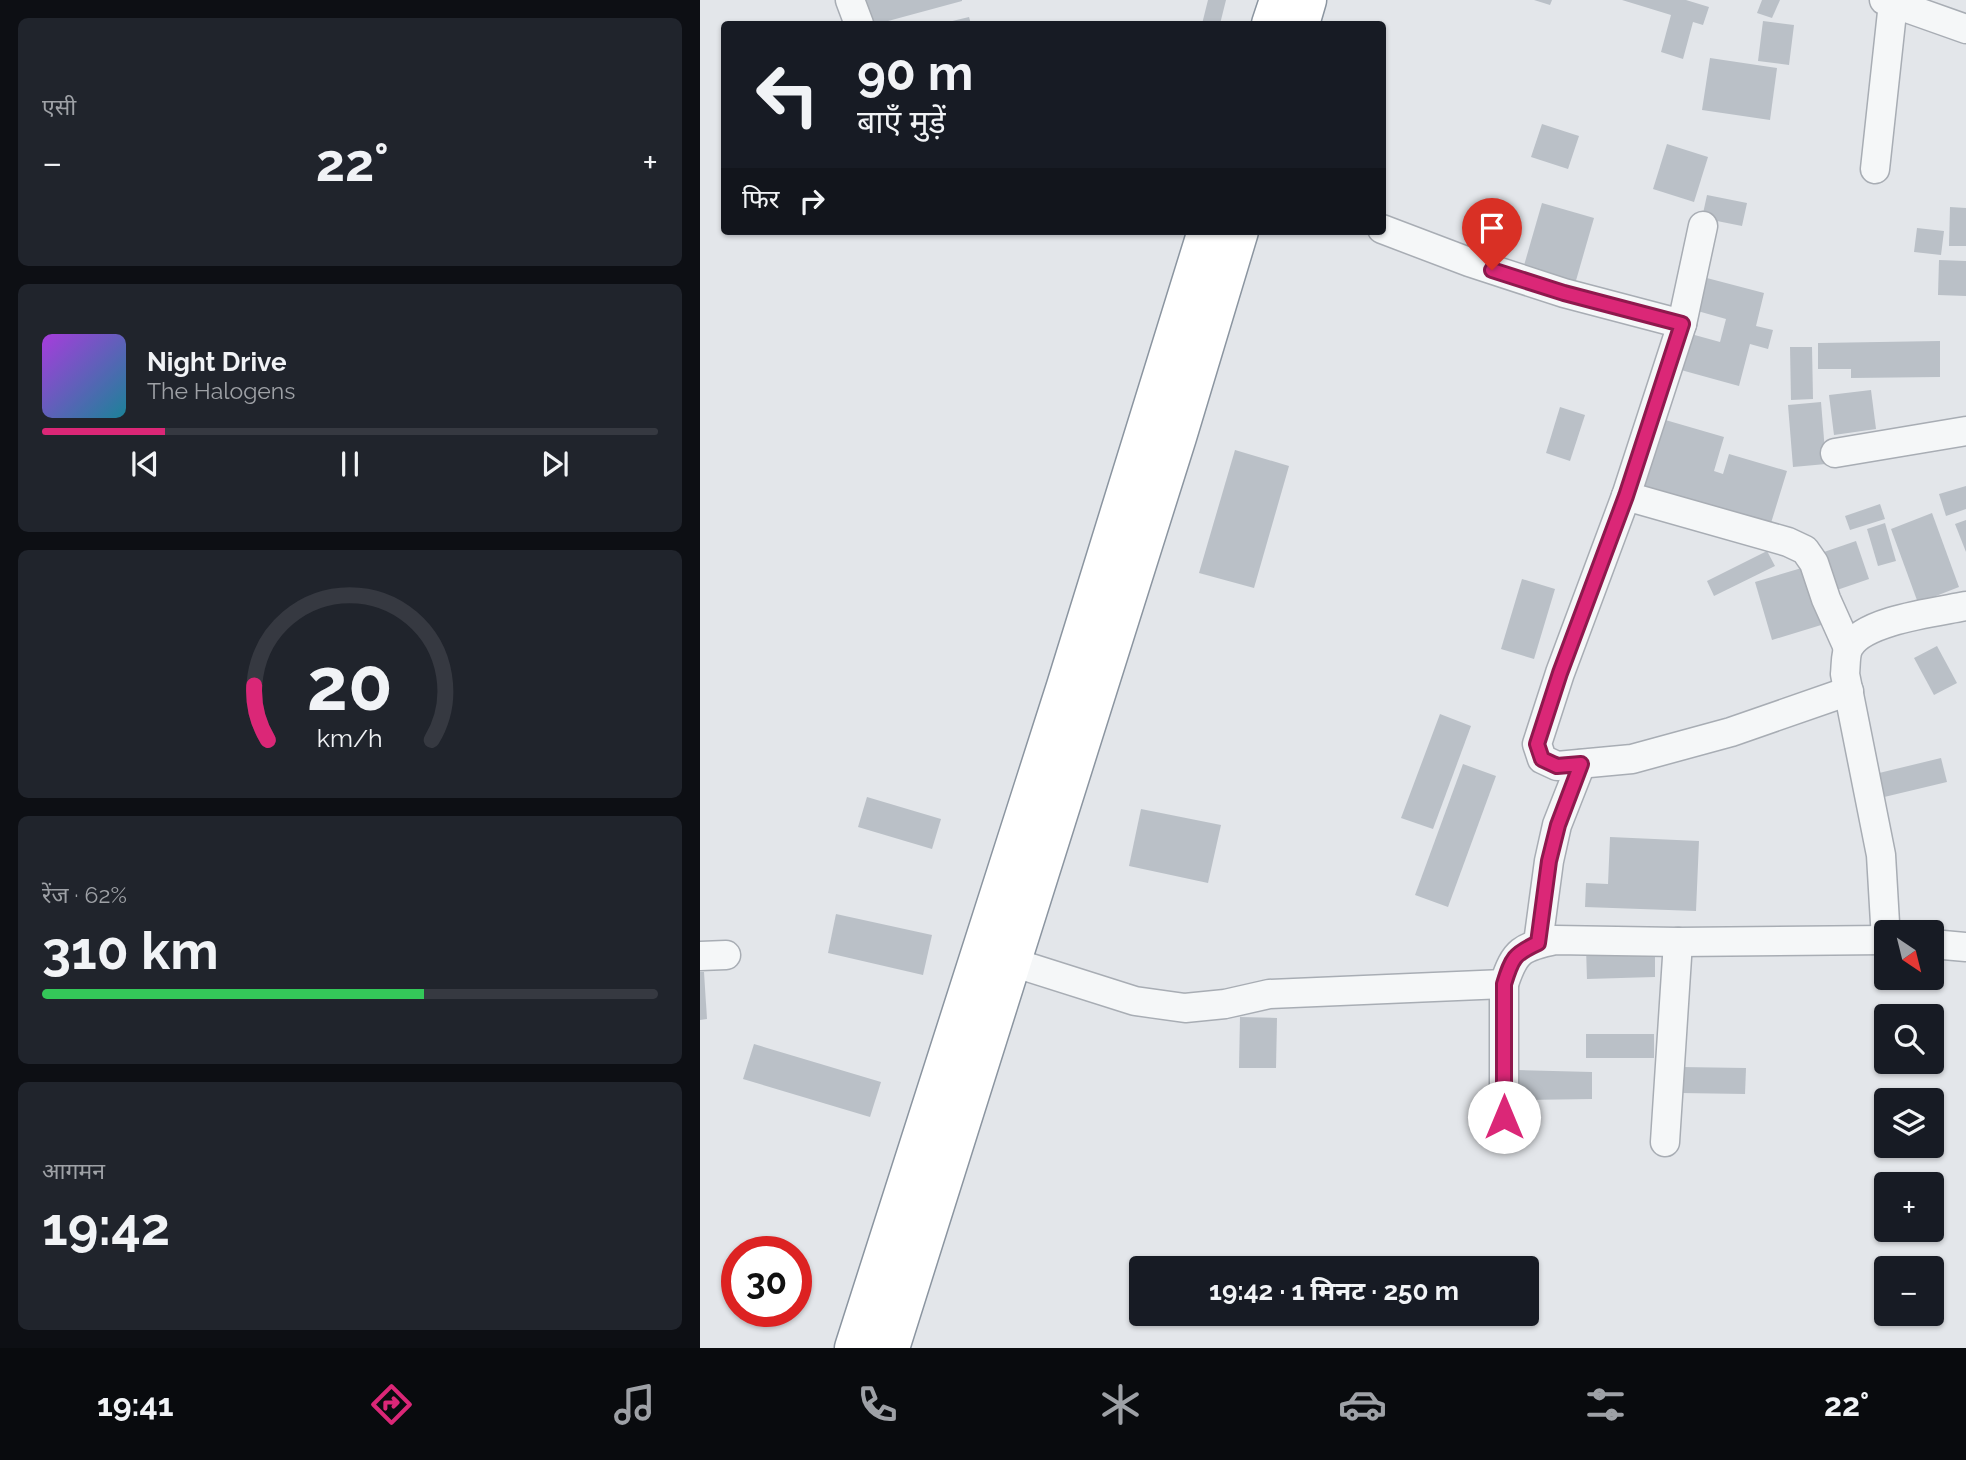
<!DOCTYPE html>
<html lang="hi">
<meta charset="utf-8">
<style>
body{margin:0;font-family:Raleway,"Noto Sans Devanagari",sans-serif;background:#20242c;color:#f1f3f6;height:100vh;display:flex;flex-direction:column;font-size:26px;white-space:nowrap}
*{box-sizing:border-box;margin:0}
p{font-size:23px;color:#9ea1a6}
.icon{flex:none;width:38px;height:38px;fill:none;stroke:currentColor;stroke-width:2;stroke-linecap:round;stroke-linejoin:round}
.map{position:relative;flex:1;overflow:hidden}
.details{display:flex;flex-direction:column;gap:18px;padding:18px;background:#0d0f14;width:700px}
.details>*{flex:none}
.top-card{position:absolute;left:21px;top:21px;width:665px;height:214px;border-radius:7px;box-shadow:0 2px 5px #0004;background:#171b24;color:#f1f3f6;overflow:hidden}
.needle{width:46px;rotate:145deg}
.fabs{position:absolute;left:1174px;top:920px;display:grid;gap:14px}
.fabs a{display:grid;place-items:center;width:70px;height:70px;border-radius:7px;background:#171b24;box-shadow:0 2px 5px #0004;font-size:35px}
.speed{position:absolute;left:21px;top:1236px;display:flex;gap:14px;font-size:35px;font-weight:700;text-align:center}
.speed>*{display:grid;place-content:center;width:91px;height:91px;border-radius:50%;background:#171b24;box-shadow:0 2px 5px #0004;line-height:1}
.speed .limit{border:10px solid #d22;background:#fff;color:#111}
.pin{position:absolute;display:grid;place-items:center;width:60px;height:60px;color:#fff;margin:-72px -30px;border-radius:50% 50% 50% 0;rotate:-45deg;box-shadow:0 0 7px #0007}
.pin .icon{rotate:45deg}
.me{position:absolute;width:77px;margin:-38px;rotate:0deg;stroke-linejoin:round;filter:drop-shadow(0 0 5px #0008)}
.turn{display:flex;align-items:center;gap:24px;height:147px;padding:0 21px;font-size:32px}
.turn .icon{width:91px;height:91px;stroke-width:2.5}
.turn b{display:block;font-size:49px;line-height:60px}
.then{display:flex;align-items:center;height:66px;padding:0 21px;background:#0003;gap:14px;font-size:26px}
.big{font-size:52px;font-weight:700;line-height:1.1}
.details .widget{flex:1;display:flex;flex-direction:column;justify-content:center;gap:10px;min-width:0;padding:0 24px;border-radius:10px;background:#20242c}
.details .dial{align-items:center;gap:0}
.dial svg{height:182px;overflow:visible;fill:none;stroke:#363941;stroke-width:7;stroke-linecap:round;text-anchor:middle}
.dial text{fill:#f1f3f6;stroke:none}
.song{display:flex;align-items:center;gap:21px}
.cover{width:84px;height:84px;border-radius:10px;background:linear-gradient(135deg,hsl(280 70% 55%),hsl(190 70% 35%))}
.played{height:7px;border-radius:4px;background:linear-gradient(90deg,#db2777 20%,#363941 20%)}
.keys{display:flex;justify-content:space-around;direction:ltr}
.heat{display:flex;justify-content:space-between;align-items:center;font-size:38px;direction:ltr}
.charge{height:10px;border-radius:5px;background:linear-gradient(90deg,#34c759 62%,#363941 0)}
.trip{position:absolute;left:429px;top:1256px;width:410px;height:70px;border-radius:7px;background:#171b24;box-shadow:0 2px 5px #0004;font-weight:700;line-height:70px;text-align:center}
.tab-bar{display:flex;height:112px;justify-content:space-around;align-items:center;background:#090b0e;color:#9ea1a6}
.tab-bar .icon{width:49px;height:49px}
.tab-bar .on{color:#db2777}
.tab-bar b{font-size:32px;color:#f1f3f6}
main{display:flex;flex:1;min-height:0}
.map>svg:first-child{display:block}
.building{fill:#bac0c7}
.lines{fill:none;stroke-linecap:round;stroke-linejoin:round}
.minor-casing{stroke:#a8adb4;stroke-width:31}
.highway-casing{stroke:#8b95a0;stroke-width:41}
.minor{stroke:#f5f7f8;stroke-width:28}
.highway{stroke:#fff;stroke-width:38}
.route-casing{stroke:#8e194d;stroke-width:18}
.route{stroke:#db2777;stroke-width:12}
</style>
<main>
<section class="details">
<div class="widget"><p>एसी</p>
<div class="heat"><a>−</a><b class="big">22°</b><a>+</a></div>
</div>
<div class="widget">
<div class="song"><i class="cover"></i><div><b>Night Drive</b><p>The Halogens</p></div></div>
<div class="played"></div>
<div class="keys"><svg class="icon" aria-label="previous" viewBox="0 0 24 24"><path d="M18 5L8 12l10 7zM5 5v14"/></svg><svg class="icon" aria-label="pause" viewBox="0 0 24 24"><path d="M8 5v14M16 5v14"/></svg><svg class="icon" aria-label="next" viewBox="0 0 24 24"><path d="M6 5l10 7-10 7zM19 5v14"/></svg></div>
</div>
<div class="widget dial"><svg viewBox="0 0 100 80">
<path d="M14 69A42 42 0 1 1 86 69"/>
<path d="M14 69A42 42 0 0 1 8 45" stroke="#db2777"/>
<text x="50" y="56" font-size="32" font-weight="700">20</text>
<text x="50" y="72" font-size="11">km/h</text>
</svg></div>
<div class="widget"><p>रेंज · 62%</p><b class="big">310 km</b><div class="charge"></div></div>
<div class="widget"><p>आगमन</p><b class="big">19:42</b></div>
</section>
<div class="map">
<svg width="1266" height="1348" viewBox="0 0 1266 1348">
<rect width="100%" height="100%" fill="#e3e6ea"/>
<g class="building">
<polygon points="157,0 262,0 262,1 177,24 164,24"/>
<polygon points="508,0 526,0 520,24 502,24"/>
<polygon points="834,0 852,0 850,5"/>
<polygon points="922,0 986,0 1009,7 1003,25 993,22 983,59 961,52 971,15"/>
<polygon points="1062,0 1080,0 1072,18 1057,13"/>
<polygon points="269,17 271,24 244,24 244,23"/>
<polygon points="1063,21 1094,25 1089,65 1058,61"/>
<polygon points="1010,58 1077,68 1070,120 1002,110"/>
<polygon points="842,124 879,136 868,169 831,157"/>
<polygon points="967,144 1008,157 994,202 953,189"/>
<polygon points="1007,195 1047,203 1042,226 1002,218"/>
<polygon points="842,203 894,218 875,284 823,269"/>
<polygon points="1250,207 1266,208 1266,246 1249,246"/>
<polygon points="1217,228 1244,231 1241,255 1214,252"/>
<polygon points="1239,260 1266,261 1266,296 1238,295"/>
<polygon points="1003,277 1064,293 1056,326 1073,330 1068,349 1050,344 1039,386 981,370 991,334 1020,342 1026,319 994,310"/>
<polygon points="1240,341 1240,377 1151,378 1151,369 1118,369 1118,343"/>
<polygon points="1090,347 1112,347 1113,399 1091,400"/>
<polygon points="1171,390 1176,429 1134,435 1129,395"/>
<polygon points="1121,402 1126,464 1093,467 1088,405"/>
<polygon points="860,407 885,415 870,461 846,453"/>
<polygon points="962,419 1024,437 1014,471 1023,474 1029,454 1087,471 1071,523 942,486"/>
<polygon points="535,450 589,466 554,588 499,573"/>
<polygon points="1266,486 1266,509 1246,516 1239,494"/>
<polygon points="1180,504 1185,519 1150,530 1145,516"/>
<polygon points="1232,513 1259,587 1218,603 1191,529"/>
<polygon points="1266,520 1266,552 1255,524"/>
<polygon points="1185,523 1196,561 1178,566 1167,529"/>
<polygon points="1156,541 1169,579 1137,590 1124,552"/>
<polygon points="1067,551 1075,566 1014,596 1007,581"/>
<polygon points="1115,564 1131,622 1072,640 1055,582"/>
<polygon points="822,579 855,589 834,659 801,649"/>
<polygon points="1237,646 1257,683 1234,695 1214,658"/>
<polygon points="740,714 771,726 733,829 701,818"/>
<polygon points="1241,758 1247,782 1180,798 1175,774"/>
<polygon points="763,764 796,776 748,907 715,895"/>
<polygon points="167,797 241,819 232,849 158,827"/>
<polygon points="441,809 521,825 508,883 429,866"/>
<polygon points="910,837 999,841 996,911 885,907 886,883 908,884"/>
<polygon points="136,914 232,935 223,975 128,953"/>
<polygon points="955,947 955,977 887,979 886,948"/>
<polygon points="0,972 4,972 7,1019 0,1020"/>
<polygon points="540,1017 577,1018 576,1068 539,1068"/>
<rect x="886" y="1034" width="68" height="24"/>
<polygon points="54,1044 181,1082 170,1117 43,1079"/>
<polygon points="981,1067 1046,1068 1045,1094 981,1093"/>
<polygon points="817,1070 892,1072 892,1099 816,1100"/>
</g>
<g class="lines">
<g class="minor-casing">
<g id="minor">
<polyline points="150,0 159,24"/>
<polyline points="1184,0 1266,29"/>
<polyline points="1175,169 1193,3"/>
<polyline points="1003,226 982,324 926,496 860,673 837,744 842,759 857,766 932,759 1031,732 1149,691"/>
<polyline points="682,229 769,262 864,293 982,324"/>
<polyline points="1135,453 1266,431"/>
<polyline points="926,496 1088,542 1105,550 1114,563 1126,599 1148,648"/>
<path d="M1186,940l-5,-85 -36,-181c1,-8 0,-20 4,-27 15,-27 88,-35 117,-41"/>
<polyline points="838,943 849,861 857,825 881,764"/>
<polyline points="1232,944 1266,947"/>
<polyline points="0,956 26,955"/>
<polyline points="312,962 435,1001 485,1008 525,1004 569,994 804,984"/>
<path d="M804,1117v-133c11,-34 18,-37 51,-44l123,2 208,-2"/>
<polyline points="965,1142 978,942"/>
</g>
</g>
<g class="highway-casing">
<g id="highway">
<polyline points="571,24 579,0"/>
<polyline points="600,24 607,0"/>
<polyline points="154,1348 366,686 507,231"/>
<polyline points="190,1348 477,437 539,231"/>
</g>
</g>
<use href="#minor" class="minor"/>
<use href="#highway" class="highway"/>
</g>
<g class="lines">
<g class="route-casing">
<path id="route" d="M792,270l72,23 118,31 -56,172 -66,177 -23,71 5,15 15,7 24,-2 -23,61 -9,36 -11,82c-24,11 -26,15 -34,41v133"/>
</g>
<use href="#route" class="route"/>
</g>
</svg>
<div class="fabs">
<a><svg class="needle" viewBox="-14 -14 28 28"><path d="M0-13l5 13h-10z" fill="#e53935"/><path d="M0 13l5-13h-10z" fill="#9ea1a6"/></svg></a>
<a><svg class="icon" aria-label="search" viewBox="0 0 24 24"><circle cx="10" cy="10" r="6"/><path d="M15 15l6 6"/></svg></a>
<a><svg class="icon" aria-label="layers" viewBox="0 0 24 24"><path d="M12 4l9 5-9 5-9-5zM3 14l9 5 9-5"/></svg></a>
<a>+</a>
<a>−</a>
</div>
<div class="speed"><div class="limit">30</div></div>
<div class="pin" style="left:792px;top:270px;background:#d93025"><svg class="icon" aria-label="arrive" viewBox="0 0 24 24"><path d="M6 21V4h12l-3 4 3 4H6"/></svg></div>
<svg class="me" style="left:804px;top:1117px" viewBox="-20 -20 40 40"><circle r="19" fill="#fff"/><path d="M0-13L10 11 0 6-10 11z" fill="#db2777"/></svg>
<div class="trip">19:42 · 1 मिनट · 250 m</div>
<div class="top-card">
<div class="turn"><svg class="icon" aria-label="left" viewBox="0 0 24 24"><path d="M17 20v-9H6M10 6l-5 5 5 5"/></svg><div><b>90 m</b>बाएँ मुड़ें</div></div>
<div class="then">फिर<svg class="icon" aria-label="right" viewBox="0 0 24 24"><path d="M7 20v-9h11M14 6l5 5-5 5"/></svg></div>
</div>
</div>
</main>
<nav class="tab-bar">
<b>19:41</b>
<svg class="icon on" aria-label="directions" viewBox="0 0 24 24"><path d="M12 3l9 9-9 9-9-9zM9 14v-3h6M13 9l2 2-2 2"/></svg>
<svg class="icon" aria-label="music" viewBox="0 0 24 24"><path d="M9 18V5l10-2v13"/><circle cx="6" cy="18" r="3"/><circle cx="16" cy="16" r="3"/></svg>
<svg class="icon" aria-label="phone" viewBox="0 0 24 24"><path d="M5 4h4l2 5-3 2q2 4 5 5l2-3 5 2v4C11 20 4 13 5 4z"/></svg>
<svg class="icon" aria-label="climate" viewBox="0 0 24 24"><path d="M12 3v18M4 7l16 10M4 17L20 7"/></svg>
<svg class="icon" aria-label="car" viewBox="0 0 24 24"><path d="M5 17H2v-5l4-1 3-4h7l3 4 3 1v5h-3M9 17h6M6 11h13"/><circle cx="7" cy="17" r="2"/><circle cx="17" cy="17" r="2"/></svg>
<svg class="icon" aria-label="filters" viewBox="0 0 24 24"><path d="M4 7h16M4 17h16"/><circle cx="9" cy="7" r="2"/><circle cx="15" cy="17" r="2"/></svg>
<b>22°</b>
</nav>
